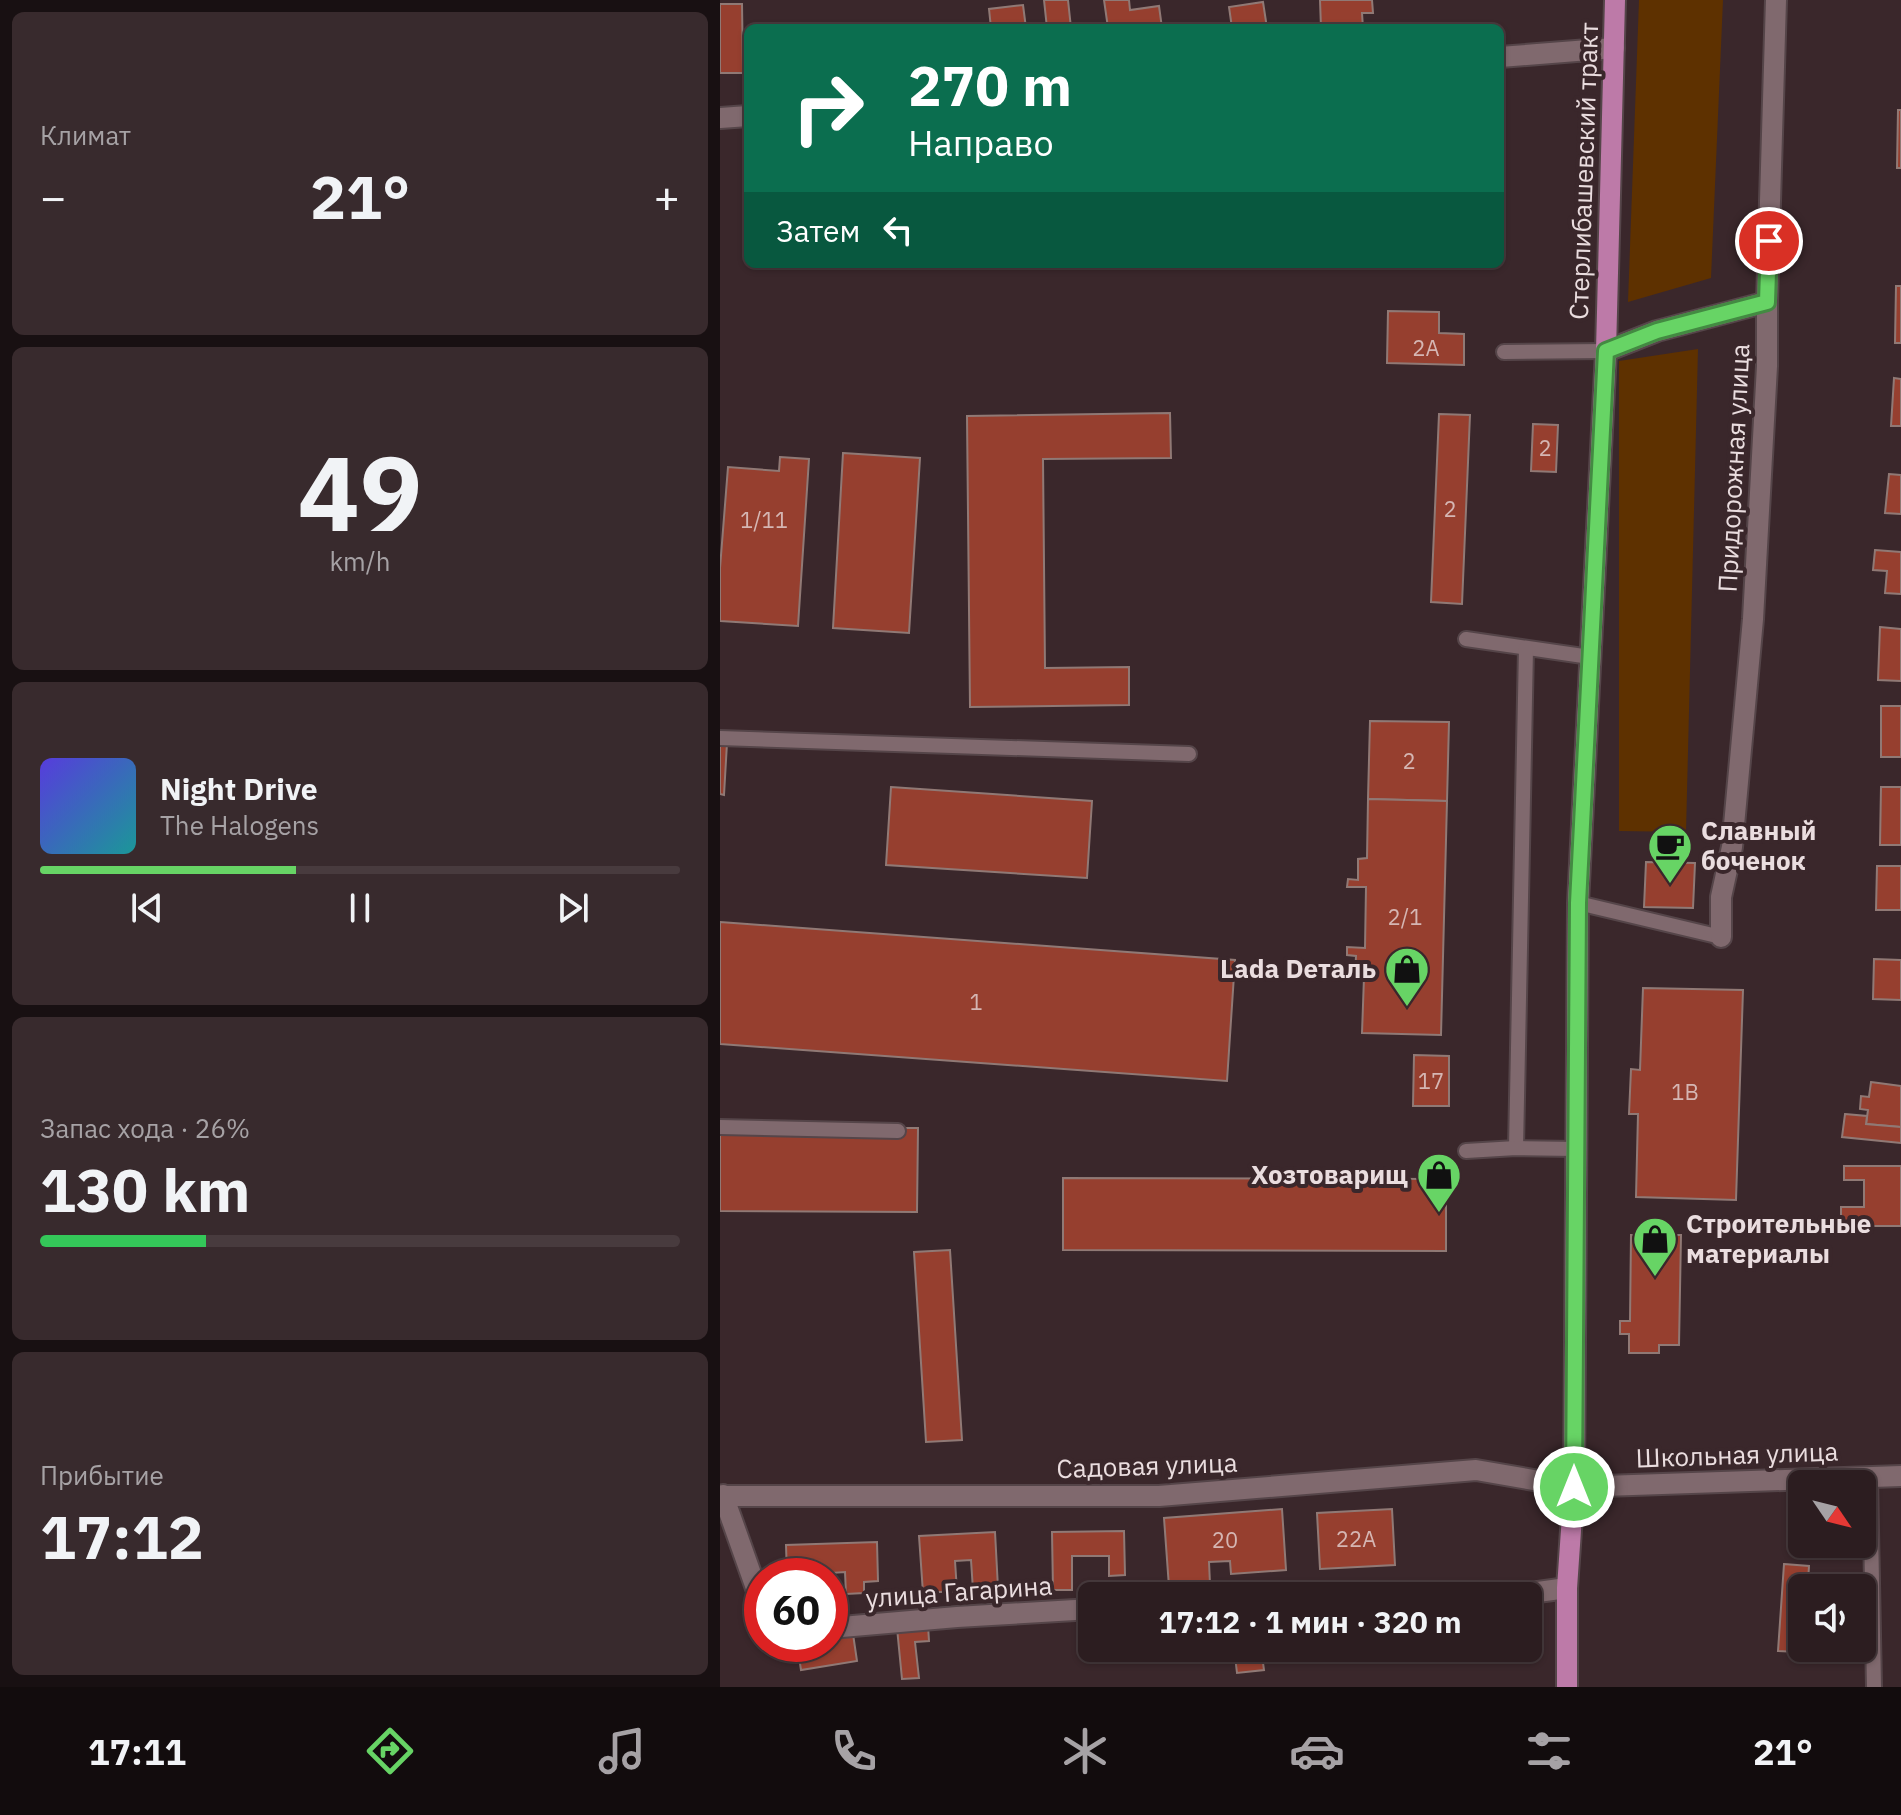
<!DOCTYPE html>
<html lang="ru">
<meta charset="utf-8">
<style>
body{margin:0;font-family:"IBM Plex Sans",sans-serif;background:#382a2d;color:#f1f3f6;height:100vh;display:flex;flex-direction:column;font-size:30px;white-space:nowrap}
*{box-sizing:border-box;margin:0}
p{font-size:26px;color:#a6a2a5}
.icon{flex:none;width:44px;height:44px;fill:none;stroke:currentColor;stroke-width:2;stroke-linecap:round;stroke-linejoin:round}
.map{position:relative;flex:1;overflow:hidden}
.drawer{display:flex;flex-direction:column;gap:12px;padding:12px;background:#181012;width:720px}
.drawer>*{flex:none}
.banner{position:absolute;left:24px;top:24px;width:760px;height:244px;border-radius:12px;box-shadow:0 2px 6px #0004,0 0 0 2px #483b3e;background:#0b6e4f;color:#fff;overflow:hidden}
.needle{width:52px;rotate:125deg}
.fabs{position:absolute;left:1068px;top:1470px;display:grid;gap:16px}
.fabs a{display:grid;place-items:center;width:88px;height:88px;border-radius:12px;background:#2c1d20;box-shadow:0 2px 6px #0004,0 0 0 2px #483b3e;font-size:40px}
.speed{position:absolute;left:24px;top:1558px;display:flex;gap:16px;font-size:40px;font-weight:700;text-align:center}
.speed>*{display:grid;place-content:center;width:104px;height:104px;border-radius:50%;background:#2c1d20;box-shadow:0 2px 6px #0004,0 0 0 2px #483b3e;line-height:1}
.speed .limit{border:12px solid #d22;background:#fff;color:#111}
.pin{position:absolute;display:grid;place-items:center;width:68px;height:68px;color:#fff;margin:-34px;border:4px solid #fff;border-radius:50%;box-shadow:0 2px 8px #0007}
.me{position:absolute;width:88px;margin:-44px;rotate:0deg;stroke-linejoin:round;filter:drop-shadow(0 0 6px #0008)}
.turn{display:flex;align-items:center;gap:28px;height:168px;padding:0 32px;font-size:36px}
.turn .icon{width:104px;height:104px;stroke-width:2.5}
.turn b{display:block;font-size:56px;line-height:68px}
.then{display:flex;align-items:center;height:76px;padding:0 32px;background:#0003;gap:16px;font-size:30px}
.big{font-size:60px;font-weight:700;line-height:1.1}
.drawer .tile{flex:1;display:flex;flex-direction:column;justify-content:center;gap:12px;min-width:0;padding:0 28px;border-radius:12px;background:#382a2d}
.drawer .dial{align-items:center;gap:0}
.dial b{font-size:104px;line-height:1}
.song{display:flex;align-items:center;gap:24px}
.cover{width:96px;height:96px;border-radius:12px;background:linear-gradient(135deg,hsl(250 70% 55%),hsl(180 70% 35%))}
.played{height:8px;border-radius:4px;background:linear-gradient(90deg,#67d465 40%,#483b3e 40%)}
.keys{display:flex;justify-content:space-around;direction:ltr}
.heat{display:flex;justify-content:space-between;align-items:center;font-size:44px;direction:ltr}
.charge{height:12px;border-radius:6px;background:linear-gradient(90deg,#34c759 26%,#483b3e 0)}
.trip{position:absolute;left:358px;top:1582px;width:464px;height:80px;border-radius:12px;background:#2c1d20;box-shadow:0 2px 6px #0004,0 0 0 2px #483b3e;font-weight:700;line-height:80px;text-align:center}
.tab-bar{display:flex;height:128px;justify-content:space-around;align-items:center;background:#120c0d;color:#a6a2a5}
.tab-bar .icon{width:56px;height:56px}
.tab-bar .active{color:#67d465}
.tab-bar b{font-size:36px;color:#f1f3f6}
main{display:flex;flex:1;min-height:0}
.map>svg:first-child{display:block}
.green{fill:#5e3100}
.building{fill:#963f2f;stroke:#907975;stroke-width:2}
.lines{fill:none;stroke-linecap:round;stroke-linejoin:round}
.lane-casing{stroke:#554549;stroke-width:18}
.street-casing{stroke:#554549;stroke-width:24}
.primary-casing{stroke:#554549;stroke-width:24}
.lane{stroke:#80696e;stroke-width:14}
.street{stroke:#80696e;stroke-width:20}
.primary{stroke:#bd7aa8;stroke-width:20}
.route-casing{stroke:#438a42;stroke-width:20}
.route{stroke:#67d465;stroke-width:14}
.labels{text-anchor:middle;stroke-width:8;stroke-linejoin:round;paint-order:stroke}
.number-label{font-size:22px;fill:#d5b6b3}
.street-label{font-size:26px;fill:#eadddf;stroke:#3a272b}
.poi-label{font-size:26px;font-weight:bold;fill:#eadddf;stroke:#3a272b;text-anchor:start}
</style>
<main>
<section class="drawer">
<div class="tile"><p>Климат</p>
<div class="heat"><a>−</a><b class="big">21°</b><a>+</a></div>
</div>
<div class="tile dial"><b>49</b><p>km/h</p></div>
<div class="tile">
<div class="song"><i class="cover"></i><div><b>Night Drive</b><p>The Halogens</p></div></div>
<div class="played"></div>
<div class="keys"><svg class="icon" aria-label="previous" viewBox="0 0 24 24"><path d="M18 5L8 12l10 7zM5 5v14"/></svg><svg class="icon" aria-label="pause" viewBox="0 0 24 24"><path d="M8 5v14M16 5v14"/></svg><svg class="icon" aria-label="next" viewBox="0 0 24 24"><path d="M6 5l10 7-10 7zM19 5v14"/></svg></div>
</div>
<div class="tile"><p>Запас хода · 26%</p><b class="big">130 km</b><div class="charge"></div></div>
<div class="tile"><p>Прибытие</p><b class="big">17:12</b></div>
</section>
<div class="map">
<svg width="1181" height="1687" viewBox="0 0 1181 1687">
<rect width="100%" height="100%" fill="#3a272b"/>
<g class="green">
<polygon points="919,0 1003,0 991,278 908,302"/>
<polygon points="978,349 966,832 899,831 899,361"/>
</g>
<g class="building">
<polygon points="324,0 348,0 351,28 327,28"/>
<polygon points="384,0 409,0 410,10 439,6 442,28 388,28"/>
<polygon points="600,0 652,0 653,13 642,13 643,28 601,28"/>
<polygon points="543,2 547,28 512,28 509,7"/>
<polygon points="0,4 22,4 23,73 0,73"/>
<polygon points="303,5 306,28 271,28 269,9"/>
<polygon points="1178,110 1181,110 1181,168 1177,168"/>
<polygon points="1176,286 1181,286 1181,343 1175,343"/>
<polygon points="668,311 719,312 719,333 744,334 744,365 667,363"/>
<polygon points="1174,378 1181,379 1181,426 1171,426"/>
<polygon points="450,413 451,458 323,459 325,668 409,667 409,705 250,707 247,416"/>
<polygon points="719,414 750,415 742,604 711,602"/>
<polygon points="813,424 838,425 836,472 811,471"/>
<polygon points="123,453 200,458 189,633 113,628"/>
<polygon points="60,457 89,459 78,626 0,621 0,568 8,467 59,471"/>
<polygon points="1169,474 1181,475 1181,514 1165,513"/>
<polygon points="1155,550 1181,552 1181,594 1165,593 1167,571 1153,570"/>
<polygon points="1160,627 1181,629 1181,681 1158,680"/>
<rect x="1161" y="706" width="20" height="51"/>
<polygon points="650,721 729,722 727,801 648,799"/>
<polygon points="0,742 7,743 4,795 0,794"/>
<polygon points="171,787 372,801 367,878 166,865"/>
<polygon points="1161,787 1181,787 1181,845 1160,845"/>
<polygon points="648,799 727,801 721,1035 642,1033 644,977 635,976 636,956 627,955 627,947 645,948 646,887 627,887 628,879 638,880 638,859 647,858"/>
<polygon points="926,862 975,863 973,908 924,907"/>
<polygon points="1157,866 1181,866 1181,910 1156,910"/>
<polygon points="0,922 515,960 507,1081 0,1044"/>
<polygon points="1154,959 1181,960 1181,1000 1153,999"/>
<polygon points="923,988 1023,990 1016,1200 916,1197 918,1114 909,1114 911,1069 920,1070"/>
<polygon points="694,1055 729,1056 729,1106 693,1106"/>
<polygon points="1151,1082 1181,1086 1181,1127 1146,1124 1148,1110 1140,1109 1141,1096 1149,1097"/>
<polygon points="1125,1114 1147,1116 1146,1124 1181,1127 1181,1143 1122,1137"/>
<polygon points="0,1128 198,1128 197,1212 0,1211"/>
<polygon points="1124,1166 1181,1166 1181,1226 1121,1226 1121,1207 1144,1207 1144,1180 1124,1180"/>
<polygon points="343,1178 726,1179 726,1251 343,1250"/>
<polygon points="911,1235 961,1235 959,1345 939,1345 939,1353 909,1353 909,1334 900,1334 900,1321 910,1321"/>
<polygon points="230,1250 242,1440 206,1442 194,1252"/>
<polygon points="562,1509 566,1570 511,1574 510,1561 489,1562 490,1584 449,1587 444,1518"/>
<polygon points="672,1509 675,1565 600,1569 597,1513"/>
<polygon points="404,1531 405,1575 389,1576 389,1556 352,1556 352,1590 333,1590 332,1532"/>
<polygon points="275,1532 278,1588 253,1590 251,1560 235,1561 237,1591 203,1593 199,1536"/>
<polygon points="157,1542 158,1581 144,1582 144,1593 126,1594 125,1572 67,1576 66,1545"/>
<polygon points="1064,1564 1089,1566 1088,1582 1119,1584 1119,1588 1082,1588 1082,1648 1115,1648 1115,1654 1058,1651"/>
<polygon points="208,1625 209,1641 195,1642 199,1678 182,1679 177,1628"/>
<polygon points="133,1634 137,1661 81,1670 77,1644 110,1644 110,1638"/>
<polygon points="514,1648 541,1648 544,1670 517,1673"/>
<polygon points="607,1648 625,1648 626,1656 608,1659"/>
</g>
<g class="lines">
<g class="lane-casing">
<g id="lane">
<polyline points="784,352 886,351"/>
<polyline points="746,639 870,657"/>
<polyline points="0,738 469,754"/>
<polyline points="858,903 1001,937"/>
<polyline points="0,1127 178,1131"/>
<polyline points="796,1148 806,648"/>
<polyline points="746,1151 796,1148 856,1149"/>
<polyline points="1150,1477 1154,1687"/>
</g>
</g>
<g class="street-casing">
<g id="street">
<polyline points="780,57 894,48"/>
<polyline points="0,118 28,116"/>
<polyline points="886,351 937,331 1047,302"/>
<polyline points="1001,937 1001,897 1012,847 1033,619 1047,366 1047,302 1056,0"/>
<polyline points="3,1495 42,1605"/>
<polyline points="0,1496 439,1496 756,1470 854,1487 1181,1476"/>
<polyline points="621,1596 685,1593 739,1596"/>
<polyline points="788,1596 847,1588"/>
<polyline points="110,1628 237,1617 372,1609"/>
</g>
</g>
<g class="primary-casing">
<polyline id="primary" points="847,1687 847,1588 854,1487 858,903 886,351 895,0"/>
</g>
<use href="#lane" class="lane"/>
<use href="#street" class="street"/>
<use href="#primary" class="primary"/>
</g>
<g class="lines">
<g class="route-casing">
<polyline id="route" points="854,1487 858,903 886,351 937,331 1047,302 1049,241"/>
</g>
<use href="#route" class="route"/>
</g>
<defs>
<g id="cafe-pin" transform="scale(2.3)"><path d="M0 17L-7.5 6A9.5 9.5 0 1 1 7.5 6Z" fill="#67d465" stroke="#3a272b"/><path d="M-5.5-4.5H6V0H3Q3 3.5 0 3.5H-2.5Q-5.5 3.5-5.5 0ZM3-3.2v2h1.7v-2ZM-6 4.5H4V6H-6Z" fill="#111"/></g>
<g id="shop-pin" transform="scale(2.3)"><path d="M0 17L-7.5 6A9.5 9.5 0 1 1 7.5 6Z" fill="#67d465" stroke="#3a272b"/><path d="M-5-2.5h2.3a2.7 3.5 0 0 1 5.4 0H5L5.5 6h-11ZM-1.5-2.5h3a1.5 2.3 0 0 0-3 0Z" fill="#111"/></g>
</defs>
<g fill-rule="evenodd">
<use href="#cafe-pin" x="950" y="846"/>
<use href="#shop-pin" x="687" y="969"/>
<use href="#shop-pin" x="719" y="1175"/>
<use href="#shop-pin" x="935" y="1239"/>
</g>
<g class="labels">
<g class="number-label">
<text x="706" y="356">2А</text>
<text x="825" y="456">2</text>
<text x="730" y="517">2</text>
<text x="44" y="528">1/11</text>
<text x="689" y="769">2</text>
<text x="685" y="925">2/1</text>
<text x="256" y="1010">1</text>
<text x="711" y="1089">17</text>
<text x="965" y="1100">1В</text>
<text x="636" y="1547">22А</text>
<text x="505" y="1548">20</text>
</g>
<g class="street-label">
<text transform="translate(864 171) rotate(-88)" y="9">Стерлибашевский тракт</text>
<text transform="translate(1014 468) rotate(-87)" y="9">Придорожная улица</text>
<text transform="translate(1017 1455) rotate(-2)" y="9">Школьная улица</text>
<text transform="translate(427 1466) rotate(-2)" y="9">Садовая улица</text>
<text transform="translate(239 1592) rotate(-4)" y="9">улица Гагарина</text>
</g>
<g class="poi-label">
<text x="981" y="840">Славный<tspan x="981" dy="30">боченок</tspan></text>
<text x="656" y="978" text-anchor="end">Lada Dеталь</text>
<text x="688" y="1184" text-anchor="end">Хозтоварищ</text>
<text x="966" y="1233">Строительные<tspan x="966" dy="30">материалы</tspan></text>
</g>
</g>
</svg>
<div class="fabs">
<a><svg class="needle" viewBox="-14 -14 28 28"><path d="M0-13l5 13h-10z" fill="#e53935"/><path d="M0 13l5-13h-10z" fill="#a6a2a5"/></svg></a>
<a><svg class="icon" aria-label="sound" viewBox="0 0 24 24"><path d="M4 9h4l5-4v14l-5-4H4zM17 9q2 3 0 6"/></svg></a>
</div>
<div class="speed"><div class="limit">60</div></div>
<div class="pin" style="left:1049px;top:241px;background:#d93025"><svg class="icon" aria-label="arrive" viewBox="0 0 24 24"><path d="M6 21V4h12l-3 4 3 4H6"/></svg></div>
<svg class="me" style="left:854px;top:1487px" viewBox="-20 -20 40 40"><circle r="17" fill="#67d465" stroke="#fff" stroke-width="3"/><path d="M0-11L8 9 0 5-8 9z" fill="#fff"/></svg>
<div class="trip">17:12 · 1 мин · 320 m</div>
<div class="banner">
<div class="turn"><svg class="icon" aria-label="right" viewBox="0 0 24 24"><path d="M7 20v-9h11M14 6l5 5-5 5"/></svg><div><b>270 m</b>Направо</div></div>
<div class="then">Затем<svg class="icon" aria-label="left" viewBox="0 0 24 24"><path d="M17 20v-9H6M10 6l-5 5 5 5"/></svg></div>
</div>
</div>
</main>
<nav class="tab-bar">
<b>17:11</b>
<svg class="icon active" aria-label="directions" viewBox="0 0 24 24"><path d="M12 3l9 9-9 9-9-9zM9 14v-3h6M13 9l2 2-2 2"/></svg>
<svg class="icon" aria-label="music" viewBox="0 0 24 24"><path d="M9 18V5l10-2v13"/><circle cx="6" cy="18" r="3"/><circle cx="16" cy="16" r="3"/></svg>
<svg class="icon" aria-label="phone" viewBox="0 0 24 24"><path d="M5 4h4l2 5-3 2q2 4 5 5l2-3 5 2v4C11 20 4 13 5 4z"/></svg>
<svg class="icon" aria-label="climate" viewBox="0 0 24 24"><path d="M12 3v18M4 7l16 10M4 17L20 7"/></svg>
<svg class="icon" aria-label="car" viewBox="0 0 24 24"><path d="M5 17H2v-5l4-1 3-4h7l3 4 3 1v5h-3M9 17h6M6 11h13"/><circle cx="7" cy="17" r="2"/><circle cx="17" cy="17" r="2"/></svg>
<svg class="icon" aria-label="filters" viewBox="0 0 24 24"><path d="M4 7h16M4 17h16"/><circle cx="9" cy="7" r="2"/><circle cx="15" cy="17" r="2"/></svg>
<b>21°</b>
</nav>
